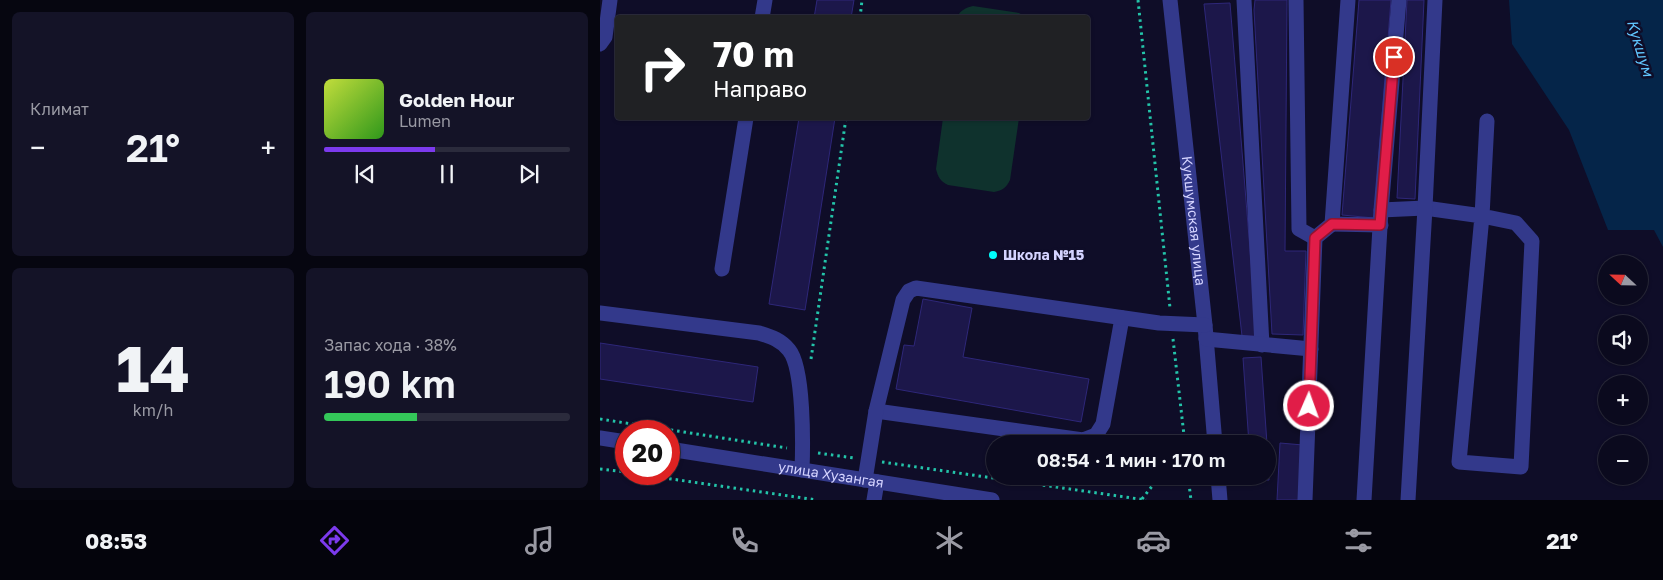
<!DOCTYPE html>
<html lang="ru">
<meta charset="utf-8">
<style>
body{margin:0;font-family:"Golos Text",sans-serif;background:#141327;color:#f1f3f6;height:100vh;display:flex;flex-direction:column;font-size:19px;white-space:nowrap}
*{box-sizing:border-box;margin:0}
p{font-size:16px;color:#9a9aa4}
.icon{flex:none;width:28px;height:28px;fill:none;stroke:currentColor;stroke-width:2;stroke-linecap:round;stroke-linejoin:round}
.map{position:relative;flex:1;overflow:hidden}
.side{display:flex;flex-direction:column;gap:12px;padding:12px;background:#060610;width:600px}
.side>*{flex:none}
.guide{position:absolute;left:15px;top:15px;width:475px;height:105px;border-radius:5px;box-shadow:0 1px 4px #0004,0 0 0 1px #2b2b3c;background:#202124;color:#fff;overflow:hidden}
.needle{width:32px;rotate:292deg}
.controls{position:absolute;left:998px;top:255px;display:grid;gap:10px}
.controls a{display:grid;place-items:center;width:50px;height:50px;border-radius:50%;background:#0b0a1e;box-shadow:0 1px 4px #0004,0 0 0 1px #2b2b3c;font-size:25px}
.speed{position:absolute;left:15px;top:420px;display:flex;gap:10px;font-size:25px;font-weight:700;text-align:center}
.speed>*{display:grid;place-content:center;width:65px;height:65px;border-radius:50%;background:#0b0a1e;box-shadow:0 1px 4px #0004,0 0 0 1px #2b2b3c;line-height:1}
.speed .limit{border:8px solid #d22;background:#fff;color:#111}
.pin{position:absolute;display:grid;place-items:center;width:42px;height:42px;color:#fff;margin:-21px;border:2px solid #fff;border-radius:50%;box-shadow:0 1px 5px #0007}
.me{position:absolute;width:55px;margin:-28px;rotate:2deg;stroke-linejoin:round;filter:drop-shadow(0 0 4px #0008)}
.turn{display:flex;align-items:center;gap:18px;height:105px;padding:0 15px;font-size:22px}
.turn .icon{width:65px;height:65px;stroke-width:2.5}
.turn b{display:block;font-size:35px;line-height:42px}
.big{font-size:38px;font-weight:600;line-height:1.1}
.side .card{flex:1;display:flex;flex-direction:column;justify-content:center;gap:8px;min-width:0;padding:0 18px;border-radius:8px;background:#141327}
.side .dial{align-items:center;gap:0}
.dial b{font-size:65px;line-height:1}
.song{display:flex;align-items:center;gap:15px}
.cover{width:60px;height:60px;border-radius:8px;background:linear-gradient(135deg,hsl(70 70% 55%),hsl(110 70% 35%))}
.played{height:5px;border-radius:2px;background:linear-gradient(90deg,#7c3aed 45%,#2b2b3c 45%)}
.keys{display:flex;justify-content:space-around;direction:ltr}
.heat{display:flex;justify-content:space-between;align-items:center;font-size:28px;direction:ltr}
.charge{height:8px;border-radius:4px;background:linear-gradient(90deg,#34c759 38%,#2b2b3c 0)}
.side .tiles{flex:1;display:grid;gap:12px;grid-template-columns:repeat(2,1fr)}
.trip{position:absolute;left:386px;top:435px;width:290px;height:50px;border-radius:25px;background:#0b0a1e;box-shadow:0 1px 4px #0004,0 0 0 1px #2b2b3c;font-weight:600;line-height:50px;text-align:center}
.menu{display:flex;height:80px;justify-content:space-around;align-items:center;background:#04040c;color:#9a9aa4}
.menu .icon{width:35px;height:35px}
.menu .active{color:#7c3aed}
.menu b{font-size:22px;color:#f1f3f6}
main{display:flex;flex:1;min-height:0}
.map>svg:first-child{display:block}
.green{fill:#0f322d}
.water{fill:#052549}
.building{fill:#1c174a;stroke:#2e2779}
.lines{fill:none;stroke-linecap:round;stroke-linejoin:round}
.path{stroke:#23c4a9;stroke-width:3;stroke-dasharray:2.5 4;stroke-linecap:butt}
.minor{stroke:#33398b;stroke-width:15}
.route-casing{stroke:#92132f;stroke-width:12}
.route{stroke:#e11d48;stroke-width:9}
.poi-dot{fill:#00fefc;stroke:#0f0d28;stroke-width:2}
.labels{text-anchor:middle;stroke-width:5;stroke-linejoin:round;paint-order:stroke}
.street-label{font-size:14px;fill:#d4d3ff;stroke:#0f0d28}
.poi-label{font-size:14px;font-weight:bold;fill:#d4d3ff;stroke:#0f0d28;text-anchor:start}
.water-label{font-size:15px;font-style:italic;fill:#61c7ff;stroke:#0f0d28}
</style>
<main>
<section class="side">
<div class="tiles">
<div class="card"><p>Климат</p>
<div class="heat"><a>−</a><b class="big">21°</b><a>+</a></div>
</div>
<div class="card">
<div class="song"><i class="cover"></i><div><b>Golden Hour</b><p>Lumen</p></div></div>
<div class="played"></div>
<div class="keys"><svg class="icon" aria-label="previous" viewBox="0 0 24 24"><path d="M18 5L8 12l10 7zM5 5v14"/></svg><svg class="icon" aria-label="pause" viewBox="0 0 24 24"><path d="M8 5v14M16 5v14"/></svg><svg class="icon" aria-label="next" viewBox="0 0 24 24"><path d="M6 5l10 7-10 7zM19 5v14"/></svg></div>
</div>
<div class="card dial"><b>14</b><p>km/h</p></div>
<div class="card"><p>Запас хода · 38%</p><b class="big">190 km</b><div class="charge"></div></div>
</div>
</section>
<div class="map">
<svg width="1063" height="500" viewBox="0 0 1063 500">
<rect width="100%" height="100%" fill="#0f0d28"/>
<g class="green">
<path d="M373,6l46,7 7,4h-69c4,-7 8,-9 16,-11z"/>
<path d="M343,118h76l-9,62c-4,8 -7,10 -16,12l-46,-7c-8,-4 -10,-8 -12,-16z"/>
</g>
<polygon class="water" points="909,0 1063,0 1063,247 1054,230 1008,230 969,130 912,44"/>
<g class="building">
<polygon points="217,0 254,0 251,18 214,18"/>
<polygon points="655,0 687,0 685,251 706,251 703,335 672,334 654,10"/>
<polygon points="759,0 791,0 774,218 742,215"/>
<polygon points="807,0 824,0 815,199 797,198"/>
<polygon points="630,3 657,336 642,336 604,4"/>
<polygon points="199,118 235,118 205,310 169,304"/>
<polygon points="323,299 372,308 363,357 489,379 481,422 296,389 304,345 314,346"/>
<polygon points="0,343 158,367 153,402 0,379"/>
<polygon points="661,357 667,444 649,444 643,358"/>
<polygon points="680,443 703,445 700,500 677,500"/>
<polygon points="668,455 669,480 651,481 651,476 668,476"/>
</g>
<g class="lines">
<g class="path">
<polyline points="538,0 570,308"/>
<polyline points="260,18 262,0"/>
<polyline points="573,339 585,444"/>
<polyline points="211,359 246,118"/>
<polyline points="0,419 187,448"/>
<polyline points="218,453 254,458"/>
<polyline points="282,462 546,500"/>
<polyline points="0,469 26,472"/>
<polyline points="37,474 217,500"/>
<polyline points="588,476 591,500"/>
<polyline points="542,499 560,476"/>
</g>
<g class="minor">
<path id="s1" d="M570,0l35,325 10,119"/>
<polyline points="644,0 662,345"/>
<polyline points="696,0 699,229 715,238"/>
<polyline points="162,18 165,0"/>
<polyline points="0,44 5,37 10,0"/>
<polyline points="781,210 825,208 882,216 916,223 932,241 921,467 859,462 882,216 887,121"/>
<polyline points="732,224 781,225"/>
<polyline points="122,269 146,118"/>
<path d="M0,313l159,20c13,4 22,7 30,17 15,18 14,95 13,120"/>
<polyline points="606,339 711,349"/>
<polyline points="276,411 483,440 496,435 503,424 522,318"/>
<polyline points="0,438 26,442"/>
<path id="s2" d="M69,449l323,51"/>
<polyline points="618,476 620,500"/>
<polyline points="265,480 276,411 303,300 309,291 316,288 559,323 605,325"/>
<polyline points="274,500 277,482"/>
<polyline points="705,500 715,238 732,224 748,0"/>
<polyline points="764,500 781,210 799,0"/>
<polyline points="808,500 825,208 835,0"/>
</g>
</g>
<g class="lines">
<g class="route-casing">
<polyline id="route" points="709,406 715,238 732,224 780,225 794,57"/>
</g>
<use href="#route" class="route"/>
</g>
<circle class="poi-dot" cx="393" cy="255" r="5"/>
<g class="labels">
<g class="street-label">
<text dy="5" stroke="none"><textPath href="#s1" startOffset="222">Кукшумская улица</textPath></text>
<text dy="5" stroke="none"><textPath href="#s2" startOffset="164">улица Хузангая</textPath></text>
</g>
<g class="poi-label">
<text x="403" y="260">Школа №15</text>
</g>
<g class="water-label">
<text transform="translate(1040 48) rotate(73)" y="5">Кукшум</text>
</g>
</g>
</svg>
<div class="controls">
<a><svg class="needle" viewBox="-14 -14 28 28"><path d="M0-13l5 13h-10z" fill="#e53935"/><path d="M0 13l5-13h-10z" fill="#9a9aa4"/></svg></a>
<a><svg class="icon" aria-label="sound" viewBox="0 0 24 24"><path d="M4 9h4l5-4v14l-5-4H4zM17 9q2 3 0 6"/></svg></a>
<a>+</a>
<a>−</a>
</div>
<div class="speed"><div class="limit">20</div></div>
<div class="pin" style="left:794px;top:57px;background:#d93025"><svg class="icon" aria-label="arrive" viewBox="0 0 24 24"><path d="M6 21V4h12l-3 4 3 4H6"/></svg></div>
<svg class="me" style="left:709px;top:406px" viewBox="-20 -20 40 40"><circle r="17" fill="#e11d48" stroke="#fff" stroke-width="3"/><path d="M0-11L8 9 0 5-8 9z" fill="#fff"/></svg>
<div class="trip">08:54 · 1 мин · 170 m</div>
<div class="guide">
<div class="turn"><svg class="icon" aria-label="right" viewBox="0 0 24 24"><path d="M7 20v-9h11M14 6l5 5-5 5"/></svg><div><b>70 m</b>Направо</div></div>
</div>
</div>
</main>
<nav class="menu">
<b>08:53</b>
<svg class="icon active" aria-label="directions" viewBox="0 0 24 24"><path d="M12 3l9 9-9 9-9-9zM9 14v-3h6M13 9l2 2-2 2"/></svg>
<svg class="icon" aria-label="music" viewBox="0 0 24 24"><path d="M9 18V5l10-2v13"/><circle cx="6" cy="18" r="3"/><circle cx="16" cy="16" r="3"/></svg>
<svg class="icon" aria-label="phone" viewBox="0 0 24 24"><path d="M5 4h4l2 5-3 2q2 4 5 5l2-3 5 2v4C11 20 4 13 5 4z"/></svg>
<svg class="icon" aria-label="climate" viewBox="0 0 24 24"><path d="M12 3v18M4 7l16 10M4 17L20 7"/></svg>
<svg class="icon" aria-label="car" viewBox="0 0 24 24"><path d="M5 17H2v-5l4-1 3-4h7l3 4 3 1v5h-3M9 17h6M6 11h13"/><circle cx="7" cy="17" r="2"/><circle cx="17" cy="17" r="2"/></svg>
<svg class="icon" aria-label="filters" viewBox="0 0 24 24"><path d="M4 7h16M4 17h16"/><circle cx="9" cy="7" r="2"/><circle cx="15" cy="17" r="2"/></svg>
<b>21°</b>
</nav>
